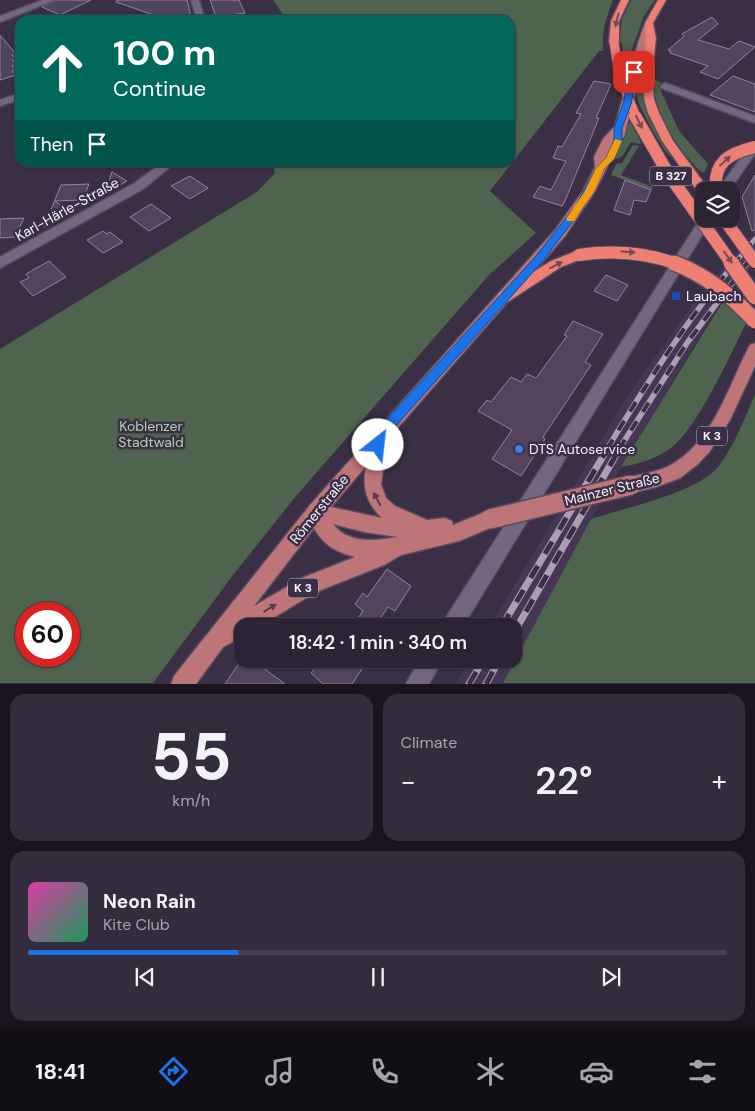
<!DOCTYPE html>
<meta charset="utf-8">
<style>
body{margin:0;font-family:"DM Sans",sans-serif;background:#342b3c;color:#f1f3f6;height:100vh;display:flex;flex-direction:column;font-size:19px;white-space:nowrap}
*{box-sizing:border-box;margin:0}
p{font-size:16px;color:#a6a4ac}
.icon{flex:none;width:28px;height:28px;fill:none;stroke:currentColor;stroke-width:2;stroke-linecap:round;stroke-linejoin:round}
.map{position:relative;height:684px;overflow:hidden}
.details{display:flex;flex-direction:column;gap:10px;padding:10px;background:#18131d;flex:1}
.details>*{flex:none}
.banner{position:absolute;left:15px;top:15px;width:500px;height:152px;border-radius:15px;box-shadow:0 1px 4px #0004,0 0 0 1px #48404f;background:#00695c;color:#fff;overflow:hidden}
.buttons{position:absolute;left:695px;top:182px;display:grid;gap:10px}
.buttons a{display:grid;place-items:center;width:45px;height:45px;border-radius:10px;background:#2c2334;box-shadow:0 1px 4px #0004,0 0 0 1px #48404f;font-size:25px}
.speed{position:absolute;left:15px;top:602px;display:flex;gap:10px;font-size:25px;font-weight:700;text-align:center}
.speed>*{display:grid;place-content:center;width:65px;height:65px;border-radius:50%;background:#2c2334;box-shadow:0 1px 4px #0004,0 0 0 1px #48404f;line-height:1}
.speed .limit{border:8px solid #d22;background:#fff;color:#111}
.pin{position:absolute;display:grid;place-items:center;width:42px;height:42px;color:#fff;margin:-21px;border-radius:10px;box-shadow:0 2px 8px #0006}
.me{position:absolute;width:55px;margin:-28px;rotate:29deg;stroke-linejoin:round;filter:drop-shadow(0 0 4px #0008)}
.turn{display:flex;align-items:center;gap:18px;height:105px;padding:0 15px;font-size:22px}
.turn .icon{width:65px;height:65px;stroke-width:2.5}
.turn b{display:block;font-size:35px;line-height:42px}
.then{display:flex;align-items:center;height:48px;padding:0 15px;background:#0003;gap:10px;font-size:19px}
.big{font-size:38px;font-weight:600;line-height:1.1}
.details .card{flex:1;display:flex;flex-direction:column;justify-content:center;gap:8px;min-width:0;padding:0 18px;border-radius:15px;background:#342b3c}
.details .dial{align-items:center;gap:0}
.dial b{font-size:65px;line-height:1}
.song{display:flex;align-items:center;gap:15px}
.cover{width:60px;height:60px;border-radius:8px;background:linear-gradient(135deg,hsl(320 70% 55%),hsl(150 70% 35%))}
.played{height:5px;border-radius:2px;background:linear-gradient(90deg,#1a73e8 30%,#48404f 30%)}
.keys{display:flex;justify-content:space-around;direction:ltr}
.heat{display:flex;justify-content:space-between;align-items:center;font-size:28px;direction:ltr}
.details .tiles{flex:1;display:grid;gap:10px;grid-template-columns:1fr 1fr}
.card:last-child{grid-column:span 2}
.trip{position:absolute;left:234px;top:618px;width:288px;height:50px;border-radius:15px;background:#2c2334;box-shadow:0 1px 4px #0004,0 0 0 1px #48404f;font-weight:600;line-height:50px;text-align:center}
.menu{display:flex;height:80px;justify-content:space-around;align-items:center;background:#120e15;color:#a6a4ac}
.menu .icon{width:35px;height:35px}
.menu .on{color:#1a73e8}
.menu b{font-size:22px;color:#f1f3f6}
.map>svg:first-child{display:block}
.built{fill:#463653}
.green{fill:#4f614f}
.forest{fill:#4f644e;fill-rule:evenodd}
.building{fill:#51445c;stroke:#92839e}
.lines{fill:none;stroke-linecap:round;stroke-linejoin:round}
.minor-casing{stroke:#554b5f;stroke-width:3}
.major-casing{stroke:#554b5f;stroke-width:3}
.highway-casing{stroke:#554b5f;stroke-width:3}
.minor{fill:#74667f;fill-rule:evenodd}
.major{fill:#bd7578;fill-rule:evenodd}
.highway{fill:#ed7f74;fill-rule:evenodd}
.rail-far2-casing{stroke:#aaa0b2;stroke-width:4.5}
.rail-far1-casing{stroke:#aaa0b2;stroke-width:5.5}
.rail-casing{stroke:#aaa0b2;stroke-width:7}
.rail-far2{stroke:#3b2f46;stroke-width:3;stroke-dasharray:9;stroke-linecap:butt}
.rail-far1{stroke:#3b2f46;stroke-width:4;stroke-dasharray:11;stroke-linecap:butt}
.rail{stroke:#3b2f46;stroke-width:5;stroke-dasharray:14;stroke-linecap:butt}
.major-bridge-casing{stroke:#554b5f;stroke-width:22;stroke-linecap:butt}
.highway-bridge-far2-casing{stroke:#554b5f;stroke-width:11;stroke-linecap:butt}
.highway-bridge-far1-casing{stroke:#554b5f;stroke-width:14;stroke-linecap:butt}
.highway-bridge-casing{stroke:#554b5f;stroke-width:18;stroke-linecap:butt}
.major-bridge{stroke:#bd7578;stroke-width:19}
.highway-bridge-far2{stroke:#ed7f74;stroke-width:9}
.highway-bridge-far1{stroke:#ed7f74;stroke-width:12}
.highway-bridge{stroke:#ed7f74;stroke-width:15}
.oneway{fill:#794b56}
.oneway2{fill:#553d50}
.route{fill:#1a73e8;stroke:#114b97}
.slow{fill:#f59e0b}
.transit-dot{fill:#1a4fb4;stroke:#3b2f46;stroke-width:2}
.shop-dot{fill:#3f7fe0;stroke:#3b2f46;stroke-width:2}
.labels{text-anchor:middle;stroke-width:5;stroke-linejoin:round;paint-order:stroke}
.shield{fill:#3b2f46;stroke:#bfb6c8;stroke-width:1}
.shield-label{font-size:12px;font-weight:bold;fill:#f8f0ff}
.street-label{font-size:14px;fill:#f8f0ff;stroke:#3b2f46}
.poi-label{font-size:14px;fill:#f8f0ff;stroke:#3b2f46;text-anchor:start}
.park-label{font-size:14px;fill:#acd5ab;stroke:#3b2f46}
</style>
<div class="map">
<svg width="755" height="684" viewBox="0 0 755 684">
<rect width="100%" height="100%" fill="#3b2f46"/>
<polygon class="built" points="755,231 755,262 724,298 683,363 591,519 503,683 456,684 470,659 512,659 512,626 490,626 629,393 698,297"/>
<g class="green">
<polygon points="631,0 655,0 644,16 631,52 623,51 622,43 619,43 622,19"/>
<path d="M639,75l2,1c1,32 14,55 31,82 -9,-6 -34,-52 -36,-64 -1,-6 2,-13 3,-19z"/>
<path d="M653,79l9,4 -4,4 17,7 -15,-5 19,42 29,33 -4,9c-7,-2 -9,-8 -14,-13 -19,-21 -36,-51 -37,-81z"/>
<polygon points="628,118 641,142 640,144 631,142 622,157 615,159"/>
<polygon points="633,145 639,146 621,175 653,187 652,190 611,175 616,164 622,163"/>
</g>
<g class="forest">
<path d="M273,0h340c-7,18 -11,31 -10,51h-4l-109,140 46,42 -47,42 -193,221 -63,79 -80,108h-153v-334l257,-157 18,-19 -2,-10 237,-1v-142h-223zM26,614h43v42h-43z"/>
<path d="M725,298l21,25c-15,31 -49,106 -75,125 -15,11 -32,16 -50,19z"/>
<path d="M755,395v288h-252l88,-164c33,-11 106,-26 127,-52 17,-22 26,-48 37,-72z"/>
</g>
<g class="building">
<polygon points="57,0 91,0 60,15 42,7"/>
<polygon points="117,0 187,0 192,20 140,20 151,14 116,2"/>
<polygon points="210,0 239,0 245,13 216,17"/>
<polygon points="712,17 718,24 698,40 729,49 739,41 755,47 718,79 700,72 708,66 670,53 671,51 668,50 684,36 682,34"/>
<polygon points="0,35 16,54 12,55 16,59 12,60 16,64 12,66 16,69 12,71 16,75 0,80"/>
<polygon points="733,76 755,84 755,112 710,95"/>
<polygon points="594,81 611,84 596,118 599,118 565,201 562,206 533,197 540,186 551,190 566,161 553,158 558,146 562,147 581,114 576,113"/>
<polygon points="112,172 127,181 104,195"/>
<polygon points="755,175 755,230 752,231 742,197"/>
<polygon points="190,176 208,188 190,199 171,186"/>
<polygon points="625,180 651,190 646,202 634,200 630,215 614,210"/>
<polygon points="89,184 83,200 55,201 71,213 44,227 61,185"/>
<polygon points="151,204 171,218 149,231 130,217"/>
<polygon points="24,218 15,237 0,238 0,219"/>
<polygon points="103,231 107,234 110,232 123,242 103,253 87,240"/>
<polygon points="49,261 66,277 33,296 20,282 29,278 26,274"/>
<polygon points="606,275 628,285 617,301 594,291"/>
<polygon points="573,321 603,334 585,362 591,365 543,437 545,439 521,476 492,459 512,430 478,411 487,400 491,402 511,377 521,382 527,374 536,378 567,336 564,335"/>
<polygon points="387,569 411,586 395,611 388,607 375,626 363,626 356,621 363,611 355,604 363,593 367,597"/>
<polygon points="242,659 251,659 285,684 225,684"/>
<polygon points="322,659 350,659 362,669 352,684 323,684 311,673"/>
</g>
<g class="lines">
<g class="minor-casing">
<g id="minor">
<polygon points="43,0 55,0 0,22 0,16"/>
<polygon points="191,0 199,0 205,20 197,20"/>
<polygon points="665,83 755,116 755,123 661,88 660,86"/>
<polygon points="20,93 20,99 0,106 0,100"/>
<polygon points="755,143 755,154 729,191 717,191 751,144"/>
<polygon points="163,162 176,162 143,189 0,268 0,257 135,183"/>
<polygon points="702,216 704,216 704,219 712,219 463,626 442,626 445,619"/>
<polygon points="420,659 443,659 429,684 406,684"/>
</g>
</g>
<g class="major-casing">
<g id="major">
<path d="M649,20l4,3 -29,114 -2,2 -8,1 -8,17 1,10 -12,24 -30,45 -177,203 -7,45 5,14 9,8 32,14 18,-2 7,3 1,4 37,-15 7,3 2,6 -2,6 -38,16 -58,14 -17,10 -68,27 -56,34h-18v11l-19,10 -27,37h-25l3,-8 136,-171 245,-275 28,-39 12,-24 -1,-10 9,-18 12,-13 23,-83 7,-20zM366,466c-4,21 0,37 16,52l-51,-11zM333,524l31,8 34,5c-23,4 -50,7 -65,-13zM314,528c10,18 23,24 41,29l-53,21 -48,28z"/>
<path d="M755,343v23l-25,54 -20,31 -12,13 -18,14 -24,9 -25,6 -6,-2 -3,-6 3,-6c14,-5 30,-6 44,-13 45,-24 59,-80 81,-121z"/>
</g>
</g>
<g class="highway-casing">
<g id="highway">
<polygon points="621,0 629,0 619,21 619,42 614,45 609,42 611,21"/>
<polygon points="658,0 666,0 653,23 656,38 652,76 654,99 659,113 673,141 710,191 704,191 704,196 700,195 662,141 648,113 644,99 642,76 646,38 645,23"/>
<polygon points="579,250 584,252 586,255 584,258 561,267 509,301 499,301 497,297 499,293 551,261"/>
</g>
</g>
<use href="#minor" class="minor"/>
<use href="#major" class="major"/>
<use href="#highway" class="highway"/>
<g class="rail-far2-casing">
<g id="rail-far2">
<polyline points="734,264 755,239"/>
<polyline points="746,264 755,252"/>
</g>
</g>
<g class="rail-far1-casing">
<g id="rail-far1">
<path d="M607,449c39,-64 79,-129 128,-186"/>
<polyline points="619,449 687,343 747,263"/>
</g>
</g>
<g class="rail-casing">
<g id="rail">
<polyline points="502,626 608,448"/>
<polyline points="512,636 620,448"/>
<polyline points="469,684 484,659"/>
<polyline points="486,684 500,659"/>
</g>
</g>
<use href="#rail-far2" class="rail-far2"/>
<use href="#rail-far1" class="rail-far1"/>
<use href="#rail" class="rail"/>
<g class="major-bridge-casing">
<polyline id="major-bridge" points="490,519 631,485"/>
</g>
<g class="highway-bridge-far2-casing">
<polyline id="highway-bridge-far2" points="614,42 619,74 636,117"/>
</g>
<g class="highway-bridge-far1-casing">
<g id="highway-bridge-far1">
<polyline points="635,116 669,175 732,264"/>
<path d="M716,191c-3,-29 13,-38 39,-44"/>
<polyline points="724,219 755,262"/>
<path d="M579,255c34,-5 65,-3 98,9"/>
</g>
</g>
<g class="highway-bridge-casing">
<g id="highway-bridge">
<path d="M674,263c32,12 58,33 81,58"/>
<polyline points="731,263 755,297"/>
</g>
</g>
<use href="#major-bridge" class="major-bridge"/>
<use href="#highway-bridge-far2" class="highway-bridge-far2"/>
<use href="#highway-bridge-far1" class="highway-bridge-far1"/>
<use href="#highway-bridge" class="highway-bridge"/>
</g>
<defs><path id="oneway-solid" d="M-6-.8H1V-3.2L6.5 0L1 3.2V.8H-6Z" transform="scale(1.25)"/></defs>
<g class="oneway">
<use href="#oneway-solid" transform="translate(617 20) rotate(103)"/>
<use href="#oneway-solid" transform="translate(639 122) rotate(63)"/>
<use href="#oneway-solid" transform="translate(725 161) rotate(-43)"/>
<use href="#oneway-solid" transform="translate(628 252) rotate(5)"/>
<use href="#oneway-solid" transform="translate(728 257) rotate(55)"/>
<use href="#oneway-solid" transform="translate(556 265) rotate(-28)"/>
</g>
<g class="oneway2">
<use href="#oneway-solid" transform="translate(377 499) rotate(-118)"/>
<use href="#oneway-solid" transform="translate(270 608) rotate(-31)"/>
</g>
<polygon class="route" points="634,70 638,72 631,104 622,128 622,141 614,159 604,169 583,208 542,262 386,437 383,449 378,451 373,449 372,445 376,431 535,257 576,205 596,168 606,158 614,141 614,128 623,104 630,72"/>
<polygon class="slow" points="615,139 622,141 614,159 604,169 594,191 574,221 567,221 566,219 585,191 596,168 606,158"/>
<rect class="transit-dot" x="671" y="291" width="10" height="10" rx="2.5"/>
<circle class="shop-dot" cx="519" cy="449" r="5"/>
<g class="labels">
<g class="shield">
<rect x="650" y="166.5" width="42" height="19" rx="4"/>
<rect x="697" y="426.5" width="30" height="19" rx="4"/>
<rect x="288" y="578.5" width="30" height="19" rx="4"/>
</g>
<g class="shield-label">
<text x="671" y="180">B 327</text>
<text x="712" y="440">K 3</text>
<text x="303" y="592">K 3</text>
</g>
<g class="street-label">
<text transform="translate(67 209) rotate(-29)" y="5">Karl-Härle-Straße</text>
<text transform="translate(612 489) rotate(-14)" y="5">Mainzer Straße</text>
<text transform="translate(319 509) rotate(-51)" y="5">Römerstraße</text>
</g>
<g class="poi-label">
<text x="686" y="301">Laubach</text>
<text x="529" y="454">DTS Autoservice</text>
</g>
<g class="park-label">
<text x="151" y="431">Koblenzer<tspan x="151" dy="16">Stadtwald</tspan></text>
</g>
</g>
</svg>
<div class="buttons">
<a><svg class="icon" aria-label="layers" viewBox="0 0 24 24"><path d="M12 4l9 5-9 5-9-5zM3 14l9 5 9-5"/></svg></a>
</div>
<div class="speed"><div class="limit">60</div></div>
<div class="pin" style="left:634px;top:72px;background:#d93025"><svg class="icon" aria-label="arrive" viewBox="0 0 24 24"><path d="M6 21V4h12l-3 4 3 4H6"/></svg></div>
<svg class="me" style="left:378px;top:445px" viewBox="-20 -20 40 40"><circle r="19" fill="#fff"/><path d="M0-13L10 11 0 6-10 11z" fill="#1a73e8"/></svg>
<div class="trip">18:42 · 1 min · 340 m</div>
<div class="banner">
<div class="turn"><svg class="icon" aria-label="ahead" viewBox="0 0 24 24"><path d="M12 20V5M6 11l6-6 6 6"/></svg><div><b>100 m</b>Continue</div></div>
<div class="then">Then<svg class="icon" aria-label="arrive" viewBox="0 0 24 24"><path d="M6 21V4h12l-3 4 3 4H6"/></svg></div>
</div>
</div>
<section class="details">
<div class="tiles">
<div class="card dial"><b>55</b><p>km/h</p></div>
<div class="card"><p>Climate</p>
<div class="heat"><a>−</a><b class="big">22°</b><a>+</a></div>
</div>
<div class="card">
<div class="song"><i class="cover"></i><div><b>Neon Rain</b><p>Kite Club</p></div></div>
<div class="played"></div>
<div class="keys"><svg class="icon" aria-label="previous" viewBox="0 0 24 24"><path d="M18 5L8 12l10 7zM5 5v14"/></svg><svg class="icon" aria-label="pause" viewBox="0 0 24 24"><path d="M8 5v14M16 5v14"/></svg><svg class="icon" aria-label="next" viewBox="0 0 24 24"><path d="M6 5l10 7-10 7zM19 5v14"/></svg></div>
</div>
</div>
</section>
<nav class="menu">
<b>18:41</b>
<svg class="icon on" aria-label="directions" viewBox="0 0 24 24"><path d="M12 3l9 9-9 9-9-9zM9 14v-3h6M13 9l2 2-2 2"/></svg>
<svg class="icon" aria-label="music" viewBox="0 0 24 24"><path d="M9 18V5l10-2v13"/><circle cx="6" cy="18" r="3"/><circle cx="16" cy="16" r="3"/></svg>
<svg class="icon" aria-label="phone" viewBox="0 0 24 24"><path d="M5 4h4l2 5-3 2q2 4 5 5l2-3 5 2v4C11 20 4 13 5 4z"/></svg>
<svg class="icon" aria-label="climate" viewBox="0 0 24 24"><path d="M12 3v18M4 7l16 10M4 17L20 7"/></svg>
<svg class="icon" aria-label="car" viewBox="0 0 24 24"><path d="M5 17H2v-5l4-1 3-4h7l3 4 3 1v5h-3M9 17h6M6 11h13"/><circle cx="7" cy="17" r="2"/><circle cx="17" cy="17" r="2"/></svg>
<svg class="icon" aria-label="filters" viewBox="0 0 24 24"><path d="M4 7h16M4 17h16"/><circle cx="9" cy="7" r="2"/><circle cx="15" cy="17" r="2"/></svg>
</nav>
